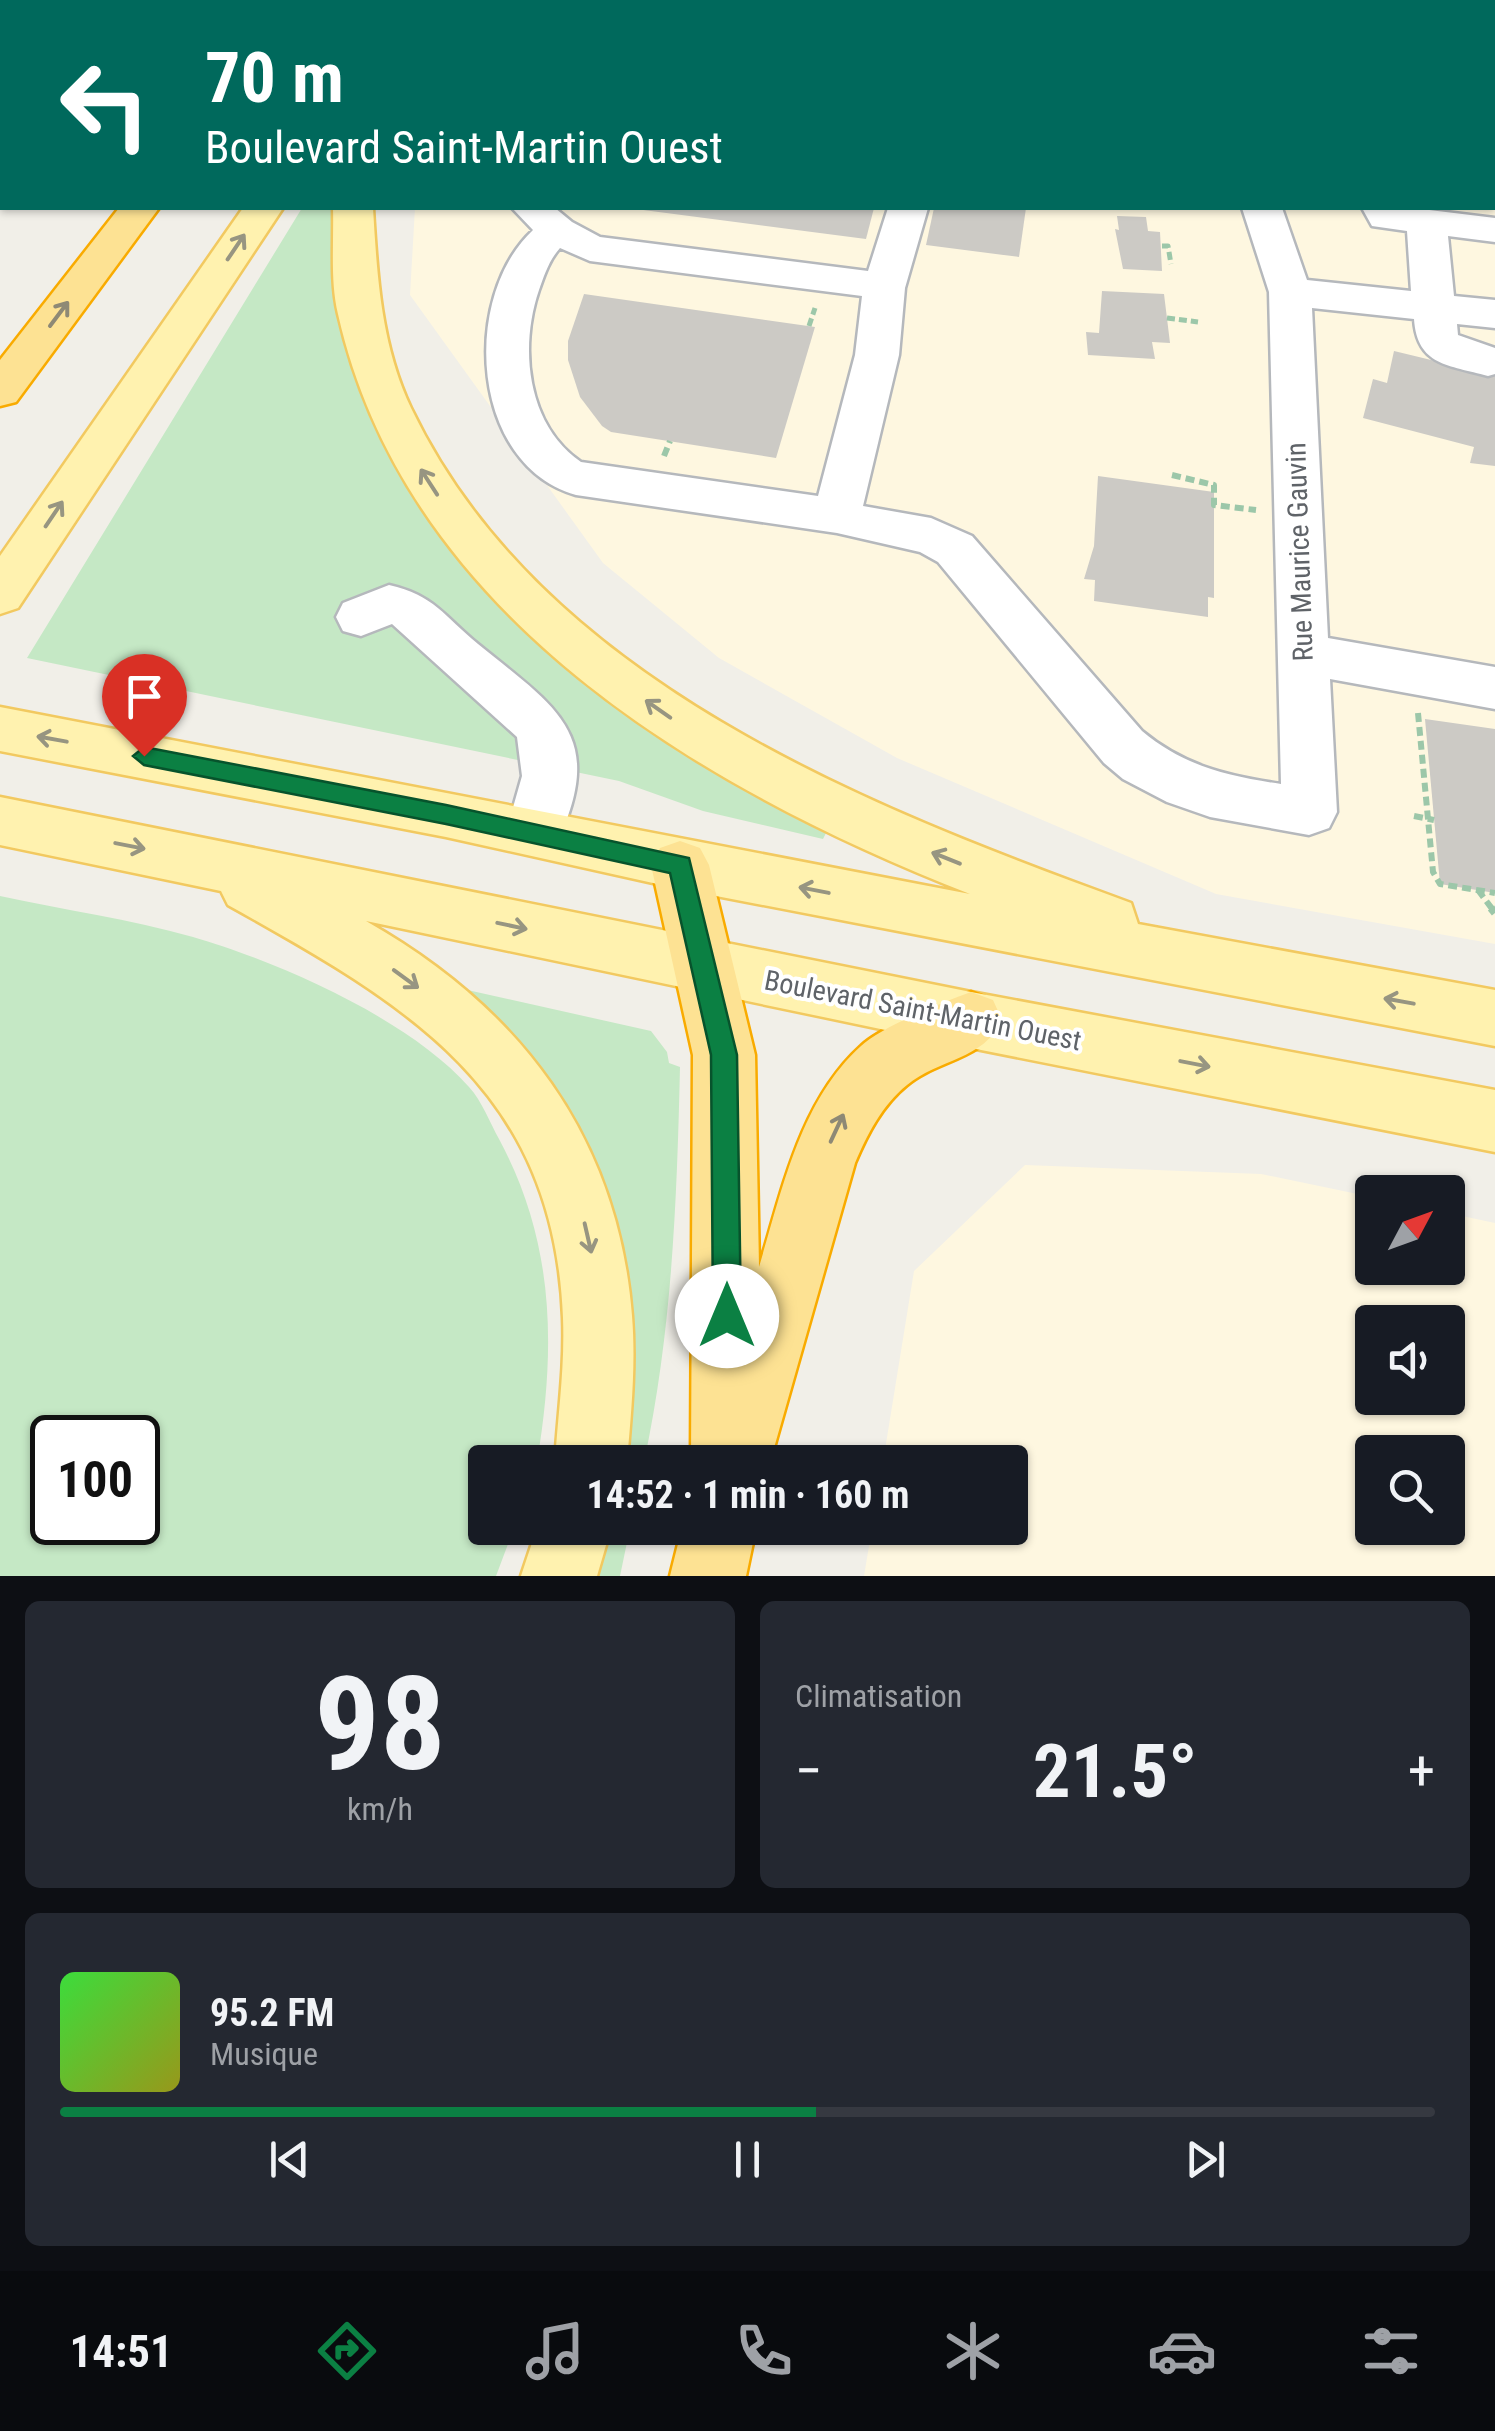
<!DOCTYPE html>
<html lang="fr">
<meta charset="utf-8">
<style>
body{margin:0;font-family:"Roboto Condensed",sans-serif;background:#242831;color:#f1f3f6;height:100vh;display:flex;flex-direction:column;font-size:38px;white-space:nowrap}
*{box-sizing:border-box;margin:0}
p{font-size:32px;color:#9ea1a6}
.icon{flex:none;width:55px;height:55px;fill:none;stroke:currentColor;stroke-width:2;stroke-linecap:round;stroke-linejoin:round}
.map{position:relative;height:1576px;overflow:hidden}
.sheet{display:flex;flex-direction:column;gap:25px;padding:25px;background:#0d0f14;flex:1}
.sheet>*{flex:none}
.banner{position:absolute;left:0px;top:0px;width:1495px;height:210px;box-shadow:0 2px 8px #0004;background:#00695c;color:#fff;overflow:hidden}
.needle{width:65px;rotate:49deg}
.buttons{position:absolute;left:1355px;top:1175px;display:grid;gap:20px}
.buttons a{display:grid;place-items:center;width:110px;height:110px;border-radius:10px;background:#171b24;box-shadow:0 2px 8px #0004;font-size:50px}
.speed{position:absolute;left:30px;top:1415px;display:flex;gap:20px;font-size:50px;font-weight:700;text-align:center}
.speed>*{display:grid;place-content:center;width:130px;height:130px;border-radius:50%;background:#171b24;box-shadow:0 2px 8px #0004;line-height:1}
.speed .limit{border:5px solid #111;border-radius:15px;background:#fff;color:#111}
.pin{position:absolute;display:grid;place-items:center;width:85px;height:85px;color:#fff;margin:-102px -42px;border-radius:50% 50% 50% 0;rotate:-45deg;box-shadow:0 0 10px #0007}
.pin .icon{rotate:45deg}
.me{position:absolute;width:110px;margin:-55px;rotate:0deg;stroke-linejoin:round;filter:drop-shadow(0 0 8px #0008)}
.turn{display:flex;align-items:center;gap:35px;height:210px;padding:0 40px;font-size:45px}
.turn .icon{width:130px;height:130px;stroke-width:2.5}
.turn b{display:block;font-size:70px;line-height:85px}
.big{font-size:75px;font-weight:700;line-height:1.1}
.sheet .card{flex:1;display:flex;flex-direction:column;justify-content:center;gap:15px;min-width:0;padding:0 35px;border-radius:15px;background:#242831}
.sheet .dial{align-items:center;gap:0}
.dial b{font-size:130px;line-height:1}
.song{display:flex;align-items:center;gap:30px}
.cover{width:120px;height:120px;border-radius:15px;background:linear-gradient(135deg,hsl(120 70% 55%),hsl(60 70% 35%))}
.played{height:10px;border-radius:5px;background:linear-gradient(90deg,#0b8043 55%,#363941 55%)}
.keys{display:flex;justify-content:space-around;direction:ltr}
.heat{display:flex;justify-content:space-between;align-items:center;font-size:55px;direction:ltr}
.sheet .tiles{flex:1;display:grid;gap:25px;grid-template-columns:1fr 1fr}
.card:last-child{grid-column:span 2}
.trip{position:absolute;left:468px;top:1445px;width:560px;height:100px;border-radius:10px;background:#171b24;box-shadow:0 2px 8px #0004;font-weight:700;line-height:100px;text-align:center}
.dock{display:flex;height:160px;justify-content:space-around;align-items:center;background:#090b0e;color:#9ea1a6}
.dock .icon{width:70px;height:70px}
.dock .active{color:#0b8043}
.dock b{font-size:45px;color:#f1f3f6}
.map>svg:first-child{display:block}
.commercial{fill:#fef7e0;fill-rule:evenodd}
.green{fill:#c5e8c5;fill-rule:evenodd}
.building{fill:#cccac5}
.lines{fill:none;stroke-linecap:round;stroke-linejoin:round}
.minor-casing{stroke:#b5b8bc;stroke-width:5}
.major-casing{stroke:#f2c960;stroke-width:5}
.highway-casing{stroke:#f9ab00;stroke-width:5}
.path-far2{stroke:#9cc7a9;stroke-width:5;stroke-dasharray:8 4;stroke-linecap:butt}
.path-far1{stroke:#9cc7a9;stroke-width:6;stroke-dasharray:9 5;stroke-linecap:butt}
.path{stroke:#9cc7a9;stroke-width:8;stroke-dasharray:12 6;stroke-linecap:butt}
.minor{fill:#fff;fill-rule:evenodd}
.major{fill:#fff2af;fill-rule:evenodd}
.highway{fill:#fde293;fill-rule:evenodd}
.oneway{stroke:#979581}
.oneway2{stroke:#8e8975}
.route{fill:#0b8043;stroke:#07532c;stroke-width:2.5}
.labels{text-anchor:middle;stroke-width:8;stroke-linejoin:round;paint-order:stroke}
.street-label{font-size:28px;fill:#5f6368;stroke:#fff}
</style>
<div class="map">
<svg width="1495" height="1576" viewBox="0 0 1495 1576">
<rect width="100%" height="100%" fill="#f1efe8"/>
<g class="commercial">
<polygon points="483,0 1058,0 1061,2 481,2"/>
<polygon points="1208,0 1495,0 1495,944 1216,894 897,758 719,658 603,563 410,295 415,208 1492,208 1492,2"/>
<path d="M1025,1165l236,9 111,23v71h76v-55l47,10v353h-631l8,-48h138v-66h-127l31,-191zM1372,1322h76v76h-76zM1372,1452h76v76h-76z"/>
</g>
<g class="green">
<path d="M302,208h32c-13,298 249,506 494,621l-5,10 -120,-28 -84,-30 -592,-123z"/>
<path d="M0,896c64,14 130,23 193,41 86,25 216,82 276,150 13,14 21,36 30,52 56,104 57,209 38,323h-52v66h29l-18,48h-496zM52,1438h86v84h-86z"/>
<path d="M454,987l197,44 16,21 2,11 11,4c-3,133 -8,265 -36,395h-26l8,-102 -57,-236 -42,-73z"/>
<polygon points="603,1528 630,1528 620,1576 589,1576"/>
</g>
<g class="building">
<polygon points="628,208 874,208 866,239"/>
<polygon points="934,208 1026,208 1019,257 926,245"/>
<polygon points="1117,216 1146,217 1148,231 1160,232 1162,271 1123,269 1115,229 1119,230"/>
<polygon points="1102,291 1164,294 1170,343 1152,342 1155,359 1088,355 1086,332 1099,333"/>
<polygon points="584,294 815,327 776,458 611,432 602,426 580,397 568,360 568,341"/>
<polygon points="1495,349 1495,466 1470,463 1474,447 1363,418 1373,379 1387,383 1394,351 1485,373"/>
<polygon points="1098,476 1214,492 1214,598 1208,597 1208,617 1094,601 1095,580 1084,579 1094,546"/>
<polygon points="1425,719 1495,729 1495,893 1440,884"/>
</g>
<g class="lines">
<g class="minor-casing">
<g id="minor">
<polygon points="925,0 961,0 962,2 926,2"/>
<polygon points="1074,0 1110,0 1111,2 1075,2"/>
<path d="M512,208h43l17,14 28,15 268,34 20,-63h40l-23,80 -6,67 -36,151 68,12 41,18 170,195c42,35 85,45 139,53l-12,-492 -27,-84h40l25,72 104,11 -4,-60 -35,-5 -10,-18h51l82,10v24l-47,-6 6,60 41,4v28l-38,-4 1,11 37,13v26l-7,2c-39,-11 -71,-10 -74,-57l-102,-11 16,330 167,29v42l-165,-30 7,133 -8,16 -20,7 -99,-18 -43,-15 -44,-23 -19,-16 -166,-201 -18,-10 -83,-19 -261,-38c-105,-29 -116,-197 -43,-265zM560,248l30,13 272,35 -7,59 -37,141 -237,-34c-54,-37 -62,-114 -42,-172 5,-14 10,-30 21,-42z"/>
<path d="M389,585c45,10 55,31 89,59 81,66 131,92 76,205l-20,7 -20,-7 -8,-17 16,-56 -5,-39 -125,-113 -31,12 -18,-5 -7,-14 7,-14z"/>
</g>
</g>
<g class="major-casing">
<g id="major">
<polygon points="243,208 283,208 18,608 0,614 0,556"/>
<path d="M333,208h40c4,68 8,137 38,200 131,273 454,398 720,495l7,21 357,66v56l-815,-157 -234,-52 -446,-86v-44l970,187c-268,-105 -564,-278 -632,-580 -8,-33 -4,-72 -5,-106z"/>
<path d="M0,797l971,195 524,98v62l-524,-104 -605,-127c154,87 252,216 266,395 4,49 -1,98 -5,146h-72c3,-48 10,-95 8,-144 -9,-230 -156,-313 -335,-413l-7,-14 -221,-46z"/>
<polygon points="537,1528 611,1528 597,1576 521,1576"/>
</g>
</g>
<g class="highway-casing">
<g id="highway">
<polygon points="2,17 2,40 0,41 0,18"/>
<polygon points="119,208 159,208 16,402 0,406 0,360"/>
<path d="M680,841l20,7 9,17 46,190 4,212c23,-76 41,-166 102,-221 20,-19 82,-44 110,-54l22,8 9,20c-18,40 -64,39 -95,65 -25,20 -40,50 -52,78l-85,299h-79l2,-407 -42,-190 9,-17z"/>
<polygon points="682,1528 756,1528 746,1576 670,1576"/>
</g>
</g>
<g class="path-far2">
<polyline points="569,0 592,2"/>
<polyline points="1162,246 1168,246 1171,264"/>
<polyline points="1167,318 1198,322"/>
<polyline points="809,326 815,308"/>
</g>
<g class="path-far1">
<polyline points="664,456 670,441"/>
<polyline points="1172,475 1214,485 1214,505 1256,510"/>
<polyline points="1418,713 1433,872 1440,884 1495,893"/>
<polyline points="1414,816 1434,820"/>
<polyline points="1478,890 1493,910"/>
</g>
<polyline class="path" points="1491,908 1495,913"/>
<use href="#minor" class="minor"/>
<use href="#major" class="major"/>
<use href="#highway" class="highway"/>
</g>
<defs><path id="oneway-shaft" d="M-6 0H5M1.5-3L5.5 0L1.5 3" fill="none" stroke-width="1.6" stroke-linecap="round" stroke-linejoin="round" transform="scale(2.5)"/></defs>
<g class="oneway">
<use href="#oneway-shaft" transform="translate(236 247) rotate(-56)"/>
<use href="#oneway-shaft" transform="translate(429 482) rotate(-123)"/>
<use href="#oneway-shaft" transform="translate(54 514) rotate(-56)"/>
<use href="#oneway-shaft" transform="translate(658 709) rotate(-145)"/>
<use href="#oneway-shaft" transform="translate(52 739) rotate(-170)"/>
<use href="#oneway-shaft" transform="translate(130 846) rotate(11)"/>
<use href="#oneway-shaft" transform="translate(946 858) rotate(-158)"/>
<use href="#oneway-shaft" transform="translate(814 890) rotate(-169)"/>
<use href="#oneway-shaft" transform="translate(512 926) rotate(12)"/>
<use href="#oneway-shaft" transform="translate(406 979) rotate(36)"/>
<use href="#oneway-shaft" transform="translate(1399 1001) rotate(-170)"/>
<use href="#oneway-shaft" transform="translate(1195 1064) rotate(11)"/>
<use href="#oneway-shaft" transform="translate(588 1238) rotate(77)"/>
</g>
<g class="oneway2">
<use href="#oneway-shaft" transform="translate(59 314) rotate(-53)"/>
<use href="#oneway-shaft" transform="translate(837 1128) rotate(-65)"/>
</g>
<polygon class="route" points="144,747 446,805 689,858 737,1055 741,1316 737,1326 727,1330 717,1326 713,1316 711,1055 670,873 446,824 144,765 133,756"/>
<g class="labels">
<g class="street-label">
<text transform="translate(1299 552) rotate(-92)" y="10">Rue Maurice Gauvin</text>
<text transform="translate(923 1010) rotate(11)" y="10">Boulevard Saint-Martin Ouest</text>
</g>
</g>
</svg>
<div class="buttons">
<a><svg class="needle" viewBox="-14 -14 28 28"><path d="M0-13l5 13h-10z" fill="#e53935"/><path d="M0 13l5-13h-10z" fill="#9ea1a6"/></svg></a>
<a><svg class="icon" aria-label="sound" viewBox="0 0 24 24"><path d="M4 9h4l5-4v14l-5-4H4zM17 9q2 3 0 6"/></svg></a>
<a><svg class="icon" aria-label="search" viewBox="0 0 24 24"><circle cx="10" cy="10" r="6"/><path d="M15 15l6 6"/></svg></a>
</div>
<div class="speed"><div class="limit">100</div></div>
<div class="pin" style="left:144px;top:756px;background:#d93025"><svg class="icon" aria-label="arrive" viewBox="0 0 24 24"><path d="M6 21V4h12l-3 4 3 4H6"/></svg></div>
<svg class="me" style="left:727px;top:1316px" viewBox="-20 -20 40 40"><circle r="19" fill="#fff"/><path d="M0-13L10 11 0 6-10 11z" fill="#0b8043"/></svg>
<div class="trip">14:52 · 1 min · 160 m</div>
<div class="banner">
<div class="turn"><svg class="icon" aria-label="left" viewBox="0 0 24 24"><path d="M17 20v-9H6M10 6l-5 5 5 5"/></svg><div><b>70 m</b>Boulevard Saint-Martin Ouest</div></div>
</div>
</div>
<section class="sheet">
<div class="tiles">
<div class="card dial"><b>98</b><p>km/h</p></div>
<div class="card"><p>Climatisation</p>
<div class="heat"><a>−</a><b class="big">21.5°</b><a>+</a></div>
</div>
<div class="card">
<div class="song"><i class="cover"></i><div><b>95.2 FM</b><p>Musique</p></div></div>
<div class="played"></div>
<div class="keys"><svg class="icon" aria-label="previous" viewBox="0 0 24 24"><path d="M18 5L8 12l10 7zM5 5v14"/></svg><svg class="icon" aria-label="pause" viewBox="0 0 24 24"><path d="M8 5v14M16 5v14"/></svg><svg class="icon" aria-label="next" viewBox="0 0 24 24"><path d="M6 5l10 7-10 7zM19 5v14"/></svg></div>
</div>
</div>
</section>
<nav class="dock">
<b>14:51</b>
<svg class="icon active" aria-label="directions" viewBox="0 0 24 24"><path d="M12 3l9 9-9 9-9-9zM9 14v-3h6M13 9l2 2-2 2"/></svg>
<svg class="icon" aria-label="music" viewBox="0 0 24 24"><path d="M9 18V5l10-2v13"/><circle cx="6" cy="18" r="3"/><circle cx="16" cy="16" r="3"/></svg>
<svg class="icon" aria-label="phone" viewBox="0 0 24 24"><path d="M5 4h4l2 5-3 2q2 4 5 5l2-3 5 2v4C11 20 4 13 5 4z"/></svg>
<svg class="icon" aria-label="climate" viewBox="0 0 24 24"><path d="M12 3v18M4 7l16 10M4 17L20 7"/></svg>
<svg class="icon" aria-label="car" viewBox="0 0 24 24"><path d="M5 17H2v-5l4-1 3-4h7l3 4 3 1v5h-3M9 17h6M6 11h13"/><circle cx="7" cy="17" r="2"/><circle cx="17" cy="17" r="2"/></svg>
<svg class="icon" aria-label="filters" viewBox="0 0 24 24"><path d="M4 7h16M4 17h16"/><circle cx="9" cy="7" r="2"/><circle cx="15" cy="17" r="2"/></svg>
</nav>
